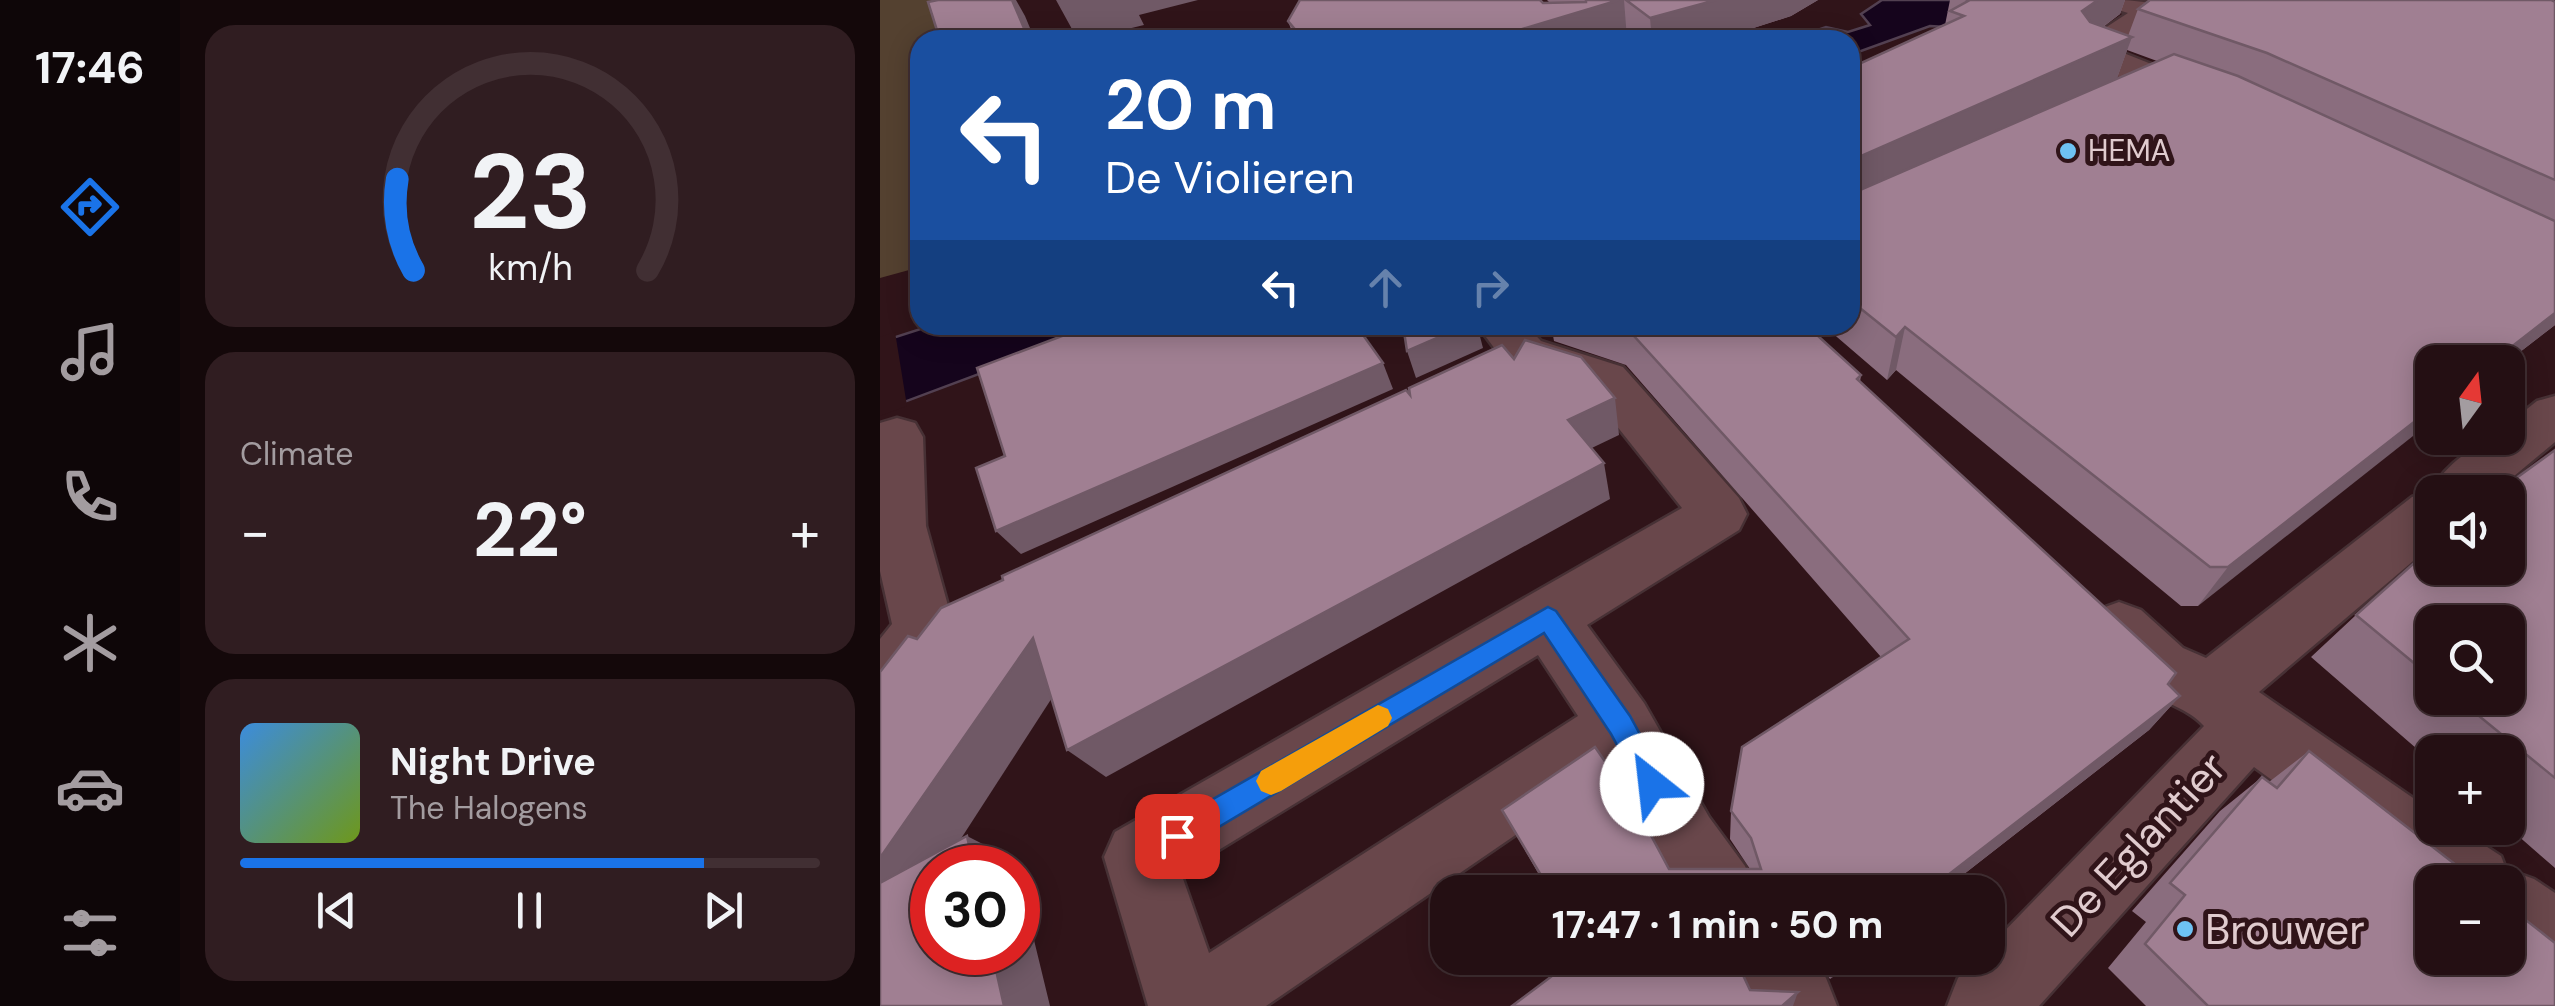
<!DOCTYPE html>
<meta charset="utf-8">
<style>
body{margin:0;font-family:"DM Sans",sans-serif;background:#301d21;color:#f1f3f6;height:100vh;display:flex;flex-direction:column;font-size:38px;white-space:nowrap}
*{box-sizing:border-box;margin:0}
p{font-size:32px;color:#a39ca0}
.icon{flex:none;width:55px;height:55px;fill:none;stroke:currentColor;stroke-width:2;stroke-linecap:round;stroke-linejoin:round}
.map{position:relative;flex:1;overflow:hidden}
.sheet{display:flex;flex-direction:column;gap:25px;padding:25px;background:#14080a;width:700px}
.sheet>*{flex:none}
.banner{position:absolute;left:30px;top:30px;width:950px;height:305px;border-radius:30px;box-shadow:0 5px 25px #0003,0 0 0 2px #412f33;background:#1a4fa0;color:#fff;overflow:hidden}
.needle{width:65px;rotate:15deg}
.fabs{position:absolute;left:1535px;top:345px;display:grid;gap:20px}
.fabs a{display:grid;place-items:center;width:110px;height:110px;border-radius:20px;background:#240f13;box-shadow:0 5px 25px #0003,0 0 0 2px #412f33;font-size:50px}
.speed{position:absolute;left:30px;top:845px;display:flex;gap:20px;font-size:50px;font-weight:700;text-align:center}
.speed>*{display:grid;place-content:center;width:130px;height:130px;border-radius:50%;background:#240f13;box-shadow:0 5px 25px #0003,0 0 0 2px #412f33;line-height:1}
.speed .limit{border:15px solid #d22;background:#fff;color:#111}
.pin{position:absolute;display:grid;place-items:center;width:85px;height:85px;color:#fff;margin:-42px;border-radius:20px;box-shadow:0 5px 15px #0006}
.me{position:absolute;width:110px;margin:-55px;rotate:331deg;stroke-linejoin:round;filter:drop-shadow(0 0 8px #0008)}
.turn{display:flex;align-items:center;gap:35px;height:210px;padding:0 30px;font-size:45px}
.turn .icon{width:130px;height:130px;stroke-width:2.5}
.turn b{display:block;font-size:70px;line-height:85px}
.lanes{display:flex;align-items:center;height:95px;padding:0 30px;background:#0003;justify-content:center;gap:50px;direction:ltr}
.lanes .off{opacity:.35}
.big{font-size:75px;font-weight:700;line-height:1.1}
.sheet .widget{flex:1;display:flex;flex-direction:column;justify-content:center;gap:15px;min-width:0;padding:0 35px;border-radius:30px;background:#301d21}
.sheet .dial{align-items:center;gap:0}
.dial svg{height:260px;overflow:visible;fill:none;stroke:#412f33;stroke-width:7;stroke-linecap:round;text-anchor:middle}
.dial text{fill:#f1f3f6;stroke:none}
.song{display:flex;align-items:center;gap:30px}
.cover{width:120px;height:120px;border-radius:15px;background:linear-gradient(135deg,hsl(210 70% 55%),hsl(80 70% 35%))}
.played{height:10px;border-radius:5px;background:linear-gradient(90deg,#1a73e8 80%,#412f33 80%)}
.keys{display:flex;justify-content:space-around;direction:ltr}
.heat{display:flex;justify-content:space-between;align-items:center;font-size:55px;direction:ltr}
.trip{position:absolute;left:550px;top:875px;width:575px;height:100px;border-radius:30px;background:#240f13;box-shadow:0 5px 25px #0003,0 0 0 2px #412f33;font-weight:700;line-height:100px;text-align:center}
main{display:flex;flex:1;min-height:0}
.tabs{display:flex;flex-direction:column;width:180px;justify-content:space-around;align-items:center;background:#0e0608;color:#a39ca0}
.tabs .icon{width:70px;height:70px}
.tabs .on{color:#1a73e8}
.tabs b{font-size:45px;color:#f1f3f6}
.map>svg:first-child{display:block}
.green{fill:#544130}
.water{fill:#15041c;stroke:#524051;stroke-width:2.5}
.pier{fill:#301419}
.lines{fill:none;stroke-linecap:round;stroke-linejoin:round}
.street-casing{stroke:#473135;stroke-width:5}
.street{fill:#69474b;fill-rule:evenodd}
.wall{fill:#8a6d7e;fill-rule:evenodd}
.shaded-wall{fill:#705966}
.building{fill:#a07f92;stroke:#705966;stroke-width:2.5}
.route{fill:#1a73e8;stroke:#114b97;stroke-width:2.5}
.slow{fill:#f59e0b}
.poi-dot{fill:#6ec2f3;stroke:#301419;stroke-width:4}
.labels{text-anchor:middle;stroke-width:10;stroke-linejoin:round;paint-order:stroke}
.far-poi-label{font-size:30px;fill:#e0cbce;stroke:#301419;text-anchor:start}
.near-street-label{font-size:42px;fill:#e0cbce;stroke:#301419}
.near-poi-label{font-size:42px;fill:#e0cbce;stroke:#301419;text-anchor:start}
</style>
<main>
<nav class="tabs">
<b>17:46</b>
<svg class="icon on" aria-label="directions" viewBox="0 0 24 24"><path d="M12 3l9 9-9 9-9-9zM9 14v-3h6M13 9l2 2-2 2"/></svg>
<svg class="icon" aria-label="music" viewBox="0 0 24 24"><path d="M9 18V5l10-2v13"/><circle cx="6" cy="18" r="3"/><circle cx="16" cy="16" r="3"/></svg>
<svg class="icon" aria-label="phone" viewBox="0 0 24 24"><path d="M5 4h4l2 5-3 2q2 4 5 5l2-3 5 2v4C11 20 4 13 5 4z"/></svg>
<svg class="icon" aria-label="climate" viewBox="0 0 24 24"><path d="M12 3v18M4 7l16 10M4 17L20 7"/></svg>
<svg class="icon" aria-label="car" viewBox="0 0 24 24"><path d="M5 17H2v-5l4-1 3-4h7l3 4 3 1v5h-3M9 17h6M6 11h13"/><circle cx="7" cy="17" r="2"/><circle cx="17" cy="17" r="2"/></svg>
<svg class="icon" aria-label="filters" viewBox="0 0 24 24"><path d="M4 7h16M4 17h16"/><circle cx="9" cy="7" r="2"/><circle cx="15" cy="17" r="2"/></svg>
</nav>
<section class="sheet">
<div class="widget dial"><svg viewBox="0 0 100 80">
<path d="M14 69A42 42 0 1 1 86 69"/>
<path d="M14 69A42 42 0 0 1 9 41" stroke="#1a73e8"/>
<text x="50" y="56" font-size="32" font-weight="700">23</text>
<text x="50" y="72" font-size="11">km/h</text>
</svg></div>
<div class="widget"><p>Climate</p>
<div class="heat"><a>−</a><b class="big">22°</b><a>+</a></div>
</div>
<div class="widget">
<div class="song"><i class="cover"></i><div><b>Night Drive</b><p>The Halogens</p></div></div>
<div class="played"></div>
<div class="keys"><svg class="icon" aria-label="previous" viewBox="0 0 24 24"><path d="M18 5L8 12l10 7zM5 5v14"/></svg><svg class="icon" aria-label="pause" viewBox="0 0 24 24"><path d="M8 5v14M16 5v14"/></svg><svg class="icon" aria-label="next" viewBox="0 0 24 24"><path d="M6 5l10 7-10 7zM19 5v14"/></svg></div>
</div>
</section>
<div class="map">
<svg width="1675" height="1006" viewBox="0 0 1675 1006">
<rect width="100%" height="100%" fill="#301419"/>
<polygon class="green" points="0,0 87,0 84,40 40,40 40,267 0,278"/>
<g class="water">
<polygon points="1002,0 1122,0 1068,27 1050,26 970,55 970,40 908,40 946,27 968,32 990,25 981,14"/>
<polygon points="53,325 230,325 0,411 0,342"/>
</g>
<polygon class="pier" points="15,332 27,406 0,416 0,337"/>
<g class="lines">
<g class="street-casing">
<g id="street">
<path d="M1224,0c20,0 52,0 65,11l-5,7 -48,32 53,21 5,7 -5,7c-28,7 -63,-15 -90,-26l-5,-7 5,-7 49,-32 -19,-6z"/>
<path d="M597,325h49l15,16 82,26 116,131 8,16 -8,16 -152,95 57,78 65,114 36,49 10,26h-79l-66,-122 -344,236h-118l-44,-149 11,-25 567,-324 -93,-117 -82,-26zM658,655l40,61 -369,237 -28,-80z"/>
<path d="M1675,396v46l-60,50h-63v53l-173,147 173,119v17h26l43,28 5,13 28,10 21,14v83l-27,-11 -20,-15v-68h-76v14l-178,-129 -215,239h-92l11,-28 20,-20h10v-10l216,-222c-16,-18 -41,-23 -62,-37 -22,-13 -43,-38 -53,-60l8,-19 22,-8 22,8 42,38 23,10 206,-161 19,-6c13,-25 48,-53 77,-53v-14l29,-23z"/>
<polygon points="17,418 35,423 43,437 46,526 75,631 66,650 23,707 0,715 0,639 12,624 0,571 0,423"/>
<polygon points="846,958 931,958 946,978 957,1006 871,1006"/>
</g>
</g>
<use href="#street" class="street"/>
</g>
<g class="wall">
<polygon points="667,0 938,0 911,16 836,40 749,40 747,39 743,40 415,40 408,21 670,3"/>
<path d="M1070,0h175l-5,14 -17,13 25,9 10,-27 11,-9h402l4,2v323l-48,37h-75l-234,244h-17l-285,-236 -9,10 -64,-55h27v-257l95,-43zM1247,50l30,11 -40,17z"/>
<polygon points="671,325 926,325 981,375 980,382 1300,696 1269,730 1061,892 669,892 622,810 789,869 870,869 850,839 851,811 1001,657 746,365 674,341"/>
<path d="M1675,450v418l-47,-41v-75h-76v10l-121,-105 45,-42zM1552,622l76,76h-76z"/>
<polygon points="1429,751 1675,1006 1266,1006 1228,968 1266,922 1252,911 1340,811 1382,777 1389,782"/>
<polygon points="934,958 978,958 950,979"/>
</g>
<g class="shaded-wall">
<polygon points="132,0 136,0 145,16 155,40 149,40"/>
<polygon points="176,0 318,0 259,15 264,25 202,40 198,40"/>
<polygon points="739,0 744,0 747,39 743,40 640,40 639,30"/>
<polygon points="836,0 938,0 911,16 836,40 772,40 770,18"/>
<polygon points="1218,0 1245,0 1240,14 1190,51 1202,11"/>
<polygon points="1252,37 1237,78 970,201 974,159"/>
<polygon points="1675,313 1675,325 1627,362 1612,362"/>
<polygon points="587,325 597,325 603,348 536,378 527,351"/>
<polygon points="1025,327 1016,370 1007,380 1016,337"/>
<polygon points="503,363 513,389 141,554 116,531"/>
<polygon points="735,398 739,435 695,456 688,420"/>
<polygon points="1552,408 1552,421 1318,606 1348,567"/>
<polygon points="724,463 730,499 226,777 187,750"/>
<polygon points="153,638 190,670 62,868 0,909 0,858"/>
<polygon points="1300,696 1269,730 1061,892 1046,892"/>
<polygon points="87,836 134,860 136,868 94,868"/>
<polygon points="138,874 170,1006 124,1006 112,952 138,952"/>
<polygon points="963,958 978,958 950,979 960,960"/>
<polygon points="918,992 913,1006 902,1006"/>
</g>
<g class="building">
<polygon points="58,0 132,0 149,40 60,40 48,2"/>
<polygon points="420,0 660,0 663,3 706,2 706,0 739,0 639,30 650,40 424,40 408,21"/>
<polygon points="746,0 836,0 770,18"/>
<polygon points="1086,0 1218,0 1202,11 1210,22 1252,37 974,159 973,193 1294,54 1358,76 1675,221 1675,313 1612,362 1552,362 1552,408 1348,567 1330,567 1025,327 1016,337 970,300 970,68 1084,16 1070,11 1088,1"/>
<polygon points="1270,0 1671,0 1675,2 1675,180 1387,53 1258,9"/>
<polygon points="211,325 476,325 503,363 116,531 96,468 125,456 97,368"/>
<polygon points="523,325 587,325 527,351"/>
<polygon points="744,325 926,325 981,375 977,379 1296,673 1288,684 1300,696 1046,892 671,892 622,810 715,747 753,802 789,869 881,869 871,838 851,811 862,747 1029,639"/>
<polygon points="645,340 701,357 735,398 688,420 724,463 187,750 153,638 0,858 0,672 28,636 37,639 61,608 123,580 122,576 526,390 530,395 529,388 622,345 634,359"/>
<polygon points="1675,450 1675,778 1577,698 1628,698 1628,622 1552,622 1552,678 1476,615 1552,547 1552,568 1628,568 1628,492 1617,492"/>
<polygon points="1429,751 1598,882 1552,882 1552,958 1628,958 1628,906 1675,943 1675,1006 1328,1006 1265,944 1305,895 1290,883 1382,777 1397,788"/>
<polygon points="87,836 94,868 52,868 52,952 112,952 124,1006 0,1006 0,883"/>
<polygon points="696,958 855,958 870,990 918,992 902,1006 632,1006"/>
</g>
<polygon class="route" points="668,607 676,611 750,716 787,784 782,793 772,797 763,793 731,734 664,633 307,846 297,851 286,846 282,836 286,826"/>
<polygon class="slow" points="498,705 508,709 512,718 508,726 401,791 391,795 381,791 376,781 381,771"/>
<g class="poi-dot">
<circle cx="1188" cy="151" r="10"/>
<circle cx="1305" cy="929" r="10"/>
</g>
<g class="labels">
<g class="far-poi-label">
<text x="1208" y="161">HEMA</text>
</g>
<g class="near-street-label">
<text transform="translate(1258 844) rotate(-47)" y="15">De Eglantier</text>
</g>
<g class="near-poi-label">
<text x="1325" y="944">Brouwer</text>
</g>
</g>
</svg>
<div class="fabs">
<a><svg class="needle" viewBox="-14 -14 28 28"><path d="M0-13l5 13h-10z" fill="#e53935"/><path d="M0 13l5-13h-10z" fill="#a39ca0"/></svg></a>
<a><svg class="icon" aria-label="sound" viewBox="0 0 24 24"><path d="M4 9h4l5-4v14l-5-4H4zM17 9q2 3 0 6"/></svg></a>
<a><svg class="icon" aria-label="search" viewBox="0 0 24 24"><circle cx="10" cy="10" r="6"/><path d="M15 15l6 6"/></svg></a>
<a>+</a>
<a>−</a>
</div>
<div class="speed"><div class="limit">30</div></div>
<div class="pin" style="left:297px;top:836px;background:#d93025"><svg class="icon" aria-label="arrive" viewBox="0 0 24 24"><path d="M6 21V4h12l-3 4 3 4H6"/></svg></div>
<svg class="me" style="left:772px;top:784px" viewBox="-20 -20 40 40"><circle r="19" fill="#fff"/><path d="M0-13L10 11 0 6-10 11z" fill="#1a73e8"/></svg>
<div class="trip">17:47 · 1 min · 50 m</div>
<div class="banner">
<div class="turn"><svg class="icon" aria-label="left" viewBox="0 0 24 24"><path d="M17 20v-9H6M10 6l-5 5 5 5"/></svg><div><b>20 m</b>De Violieren</div></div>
<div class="lanes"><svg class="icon" aria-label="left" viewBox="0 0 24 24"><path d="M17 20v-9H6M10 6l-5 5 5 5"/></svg><svg class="icon off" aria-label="ahead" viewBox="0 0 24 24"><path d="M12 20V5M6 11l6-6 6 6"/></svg><svg class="icon off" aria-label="right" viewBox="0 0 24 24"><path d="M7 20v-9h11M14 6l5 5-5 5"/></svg></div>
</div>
</div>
</main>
